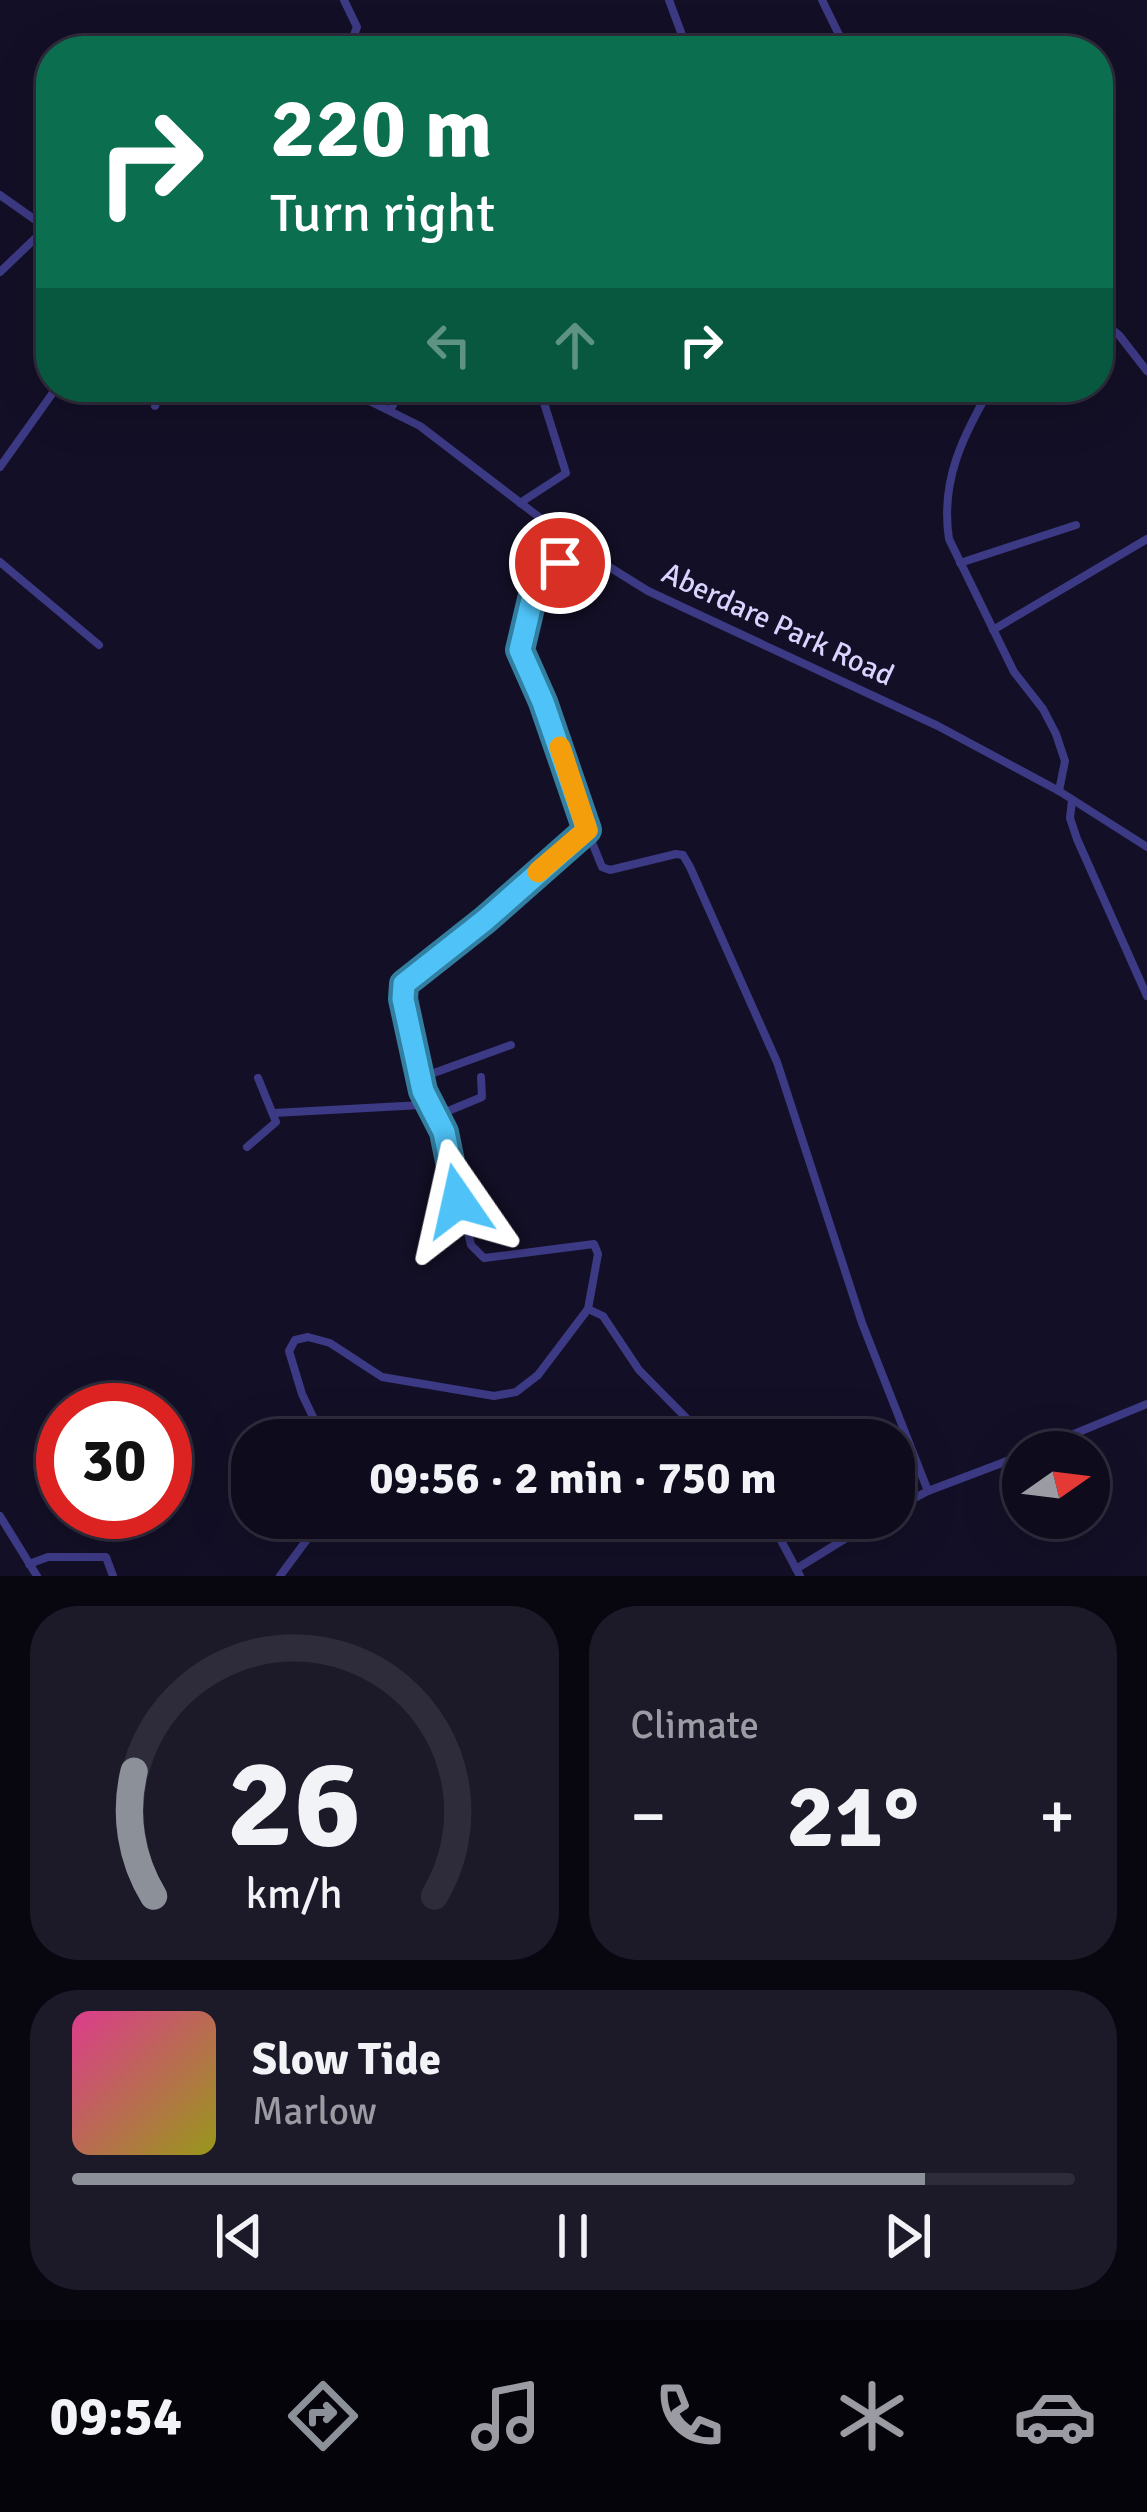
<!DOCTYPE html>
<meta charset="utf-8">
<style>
body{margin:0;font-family:Signika,sans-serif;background:#1c1929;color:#f1f3f6;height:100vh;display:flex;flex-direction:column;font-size:45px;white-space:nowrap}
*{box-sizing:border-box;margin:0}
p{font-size:39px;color:#9b9ba3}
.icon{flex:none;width:66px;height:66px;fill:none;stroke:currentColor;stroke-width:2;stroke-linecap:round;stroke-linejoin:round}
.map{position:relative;height:1576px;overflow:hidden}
.details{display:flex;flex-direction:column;gap:30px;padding:30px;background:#08060f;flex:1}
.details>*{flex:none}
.guide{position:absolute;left:36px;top:36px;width:1077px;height:366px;border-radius:48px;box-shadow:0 12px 48px #0002,0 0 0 3px #2e2b3b;background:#0b6e4f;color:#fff;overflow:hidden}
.needle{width:78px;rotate:76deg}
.fabs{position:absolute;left:1002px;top:1431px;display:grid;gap:24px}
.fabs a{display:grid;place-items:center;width:108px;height:108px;border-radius:50%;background:#0e0b1c;box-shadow:0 12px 48px #0002,0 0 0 3px #2e2b3b;font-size:60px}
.speed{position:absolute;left:36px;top:1383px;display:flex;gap:24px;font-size:60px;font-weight:700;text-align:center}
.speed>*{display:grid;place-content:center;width:156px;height:156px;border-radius:50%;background:#0e0b1c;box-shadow:0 12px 48px #0002,0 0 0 3px #2e2b3b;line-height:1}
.speed .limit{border:18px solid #d22;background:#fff;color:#111}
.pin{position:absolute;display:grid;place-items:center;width:102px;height:102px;color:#fff;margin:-51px;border:6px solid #fff;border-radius:50%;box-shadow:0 3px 12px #0007}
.me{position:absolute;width:132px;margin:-66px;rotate:349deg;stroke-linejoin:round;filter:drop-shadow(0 0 9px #0008)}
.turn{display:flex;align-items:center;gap:42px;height:252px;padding:0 36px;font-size:54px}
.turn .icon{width:156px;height:156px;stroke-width:2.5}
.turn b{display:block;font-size:84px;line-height:102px}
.lanes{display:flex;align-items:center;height:114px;padding:0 36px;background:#0003;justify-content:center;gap:60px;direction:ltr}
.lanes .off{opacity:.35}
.big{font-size:90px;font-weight:800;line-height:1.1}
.details .widget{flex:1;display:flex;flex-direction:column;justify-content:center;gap:18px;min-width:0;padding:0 42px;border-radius:48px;background:#1c1929}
.details .dial{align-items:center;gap:0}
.dial svg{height:312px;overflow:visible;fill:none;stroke:#2e2b3b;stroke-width:7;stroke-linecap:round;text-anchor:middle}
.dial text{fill:#f1f3f6;stroke:none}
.song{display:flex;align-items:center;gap:36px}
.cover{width:144px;height:144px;border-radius:18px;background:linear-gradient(135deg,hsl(330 70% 55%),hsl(60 70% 35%))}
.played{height:12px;border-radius:6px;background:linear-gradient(90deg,#8c9099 85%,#2e2b3b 85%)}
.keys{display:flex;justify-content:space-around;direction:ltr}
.heat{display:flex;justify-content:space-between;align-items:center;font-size:66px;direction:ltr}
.details .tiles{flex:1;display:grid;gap:30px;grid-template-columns:1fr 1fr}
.widget:last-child{grid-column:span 2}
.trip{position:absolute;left:231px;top:1419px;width:684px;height:120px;border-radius:48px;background:#0e0b1c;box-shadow:0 12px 48px #0002,0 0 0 3px #2e2b3b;font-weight:800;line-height:120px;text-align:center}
.dock{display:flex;height:192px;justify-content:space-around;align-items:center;background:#06040b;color:#9b9ba3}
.dock .icon{width:84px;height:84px}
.dock .active{color:#8c9099}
.dock b{font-size:54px;color:#f1f3f6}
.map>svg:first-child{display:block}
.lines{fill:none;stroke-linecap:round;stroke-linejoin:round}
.minor{stroke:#3d3a85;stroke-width:8}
.route-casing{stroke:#337fa1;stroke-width:30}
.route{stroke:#4fc3f7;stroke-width:21}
.slow{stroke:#f59e0b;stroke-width:21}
.labels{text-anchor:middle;stroke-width:12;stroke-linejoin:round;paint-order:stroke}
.street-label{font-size:30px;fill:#d9d4ff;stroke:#130f26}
</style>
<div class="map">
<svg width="1147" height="1576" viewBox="0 0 1147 1576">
<rect width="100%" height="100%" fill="#130f26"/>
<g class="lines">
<g class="minor">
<polyline points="344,0 357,27 348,51"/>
<polyline points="669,0 685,43 696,51"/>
<polyline points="822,0 847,51"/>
<polyline points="675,51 685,43"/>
<polyline points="0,195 51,231"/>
<polyline points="0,272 46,228"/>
<polyline points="1098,318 1119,335 1147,371"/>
<polyline points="341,387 420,426 582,550 648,591 938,726 1059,791 1147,847"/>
<path d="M991,387c-28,50 -51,93 -42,152l65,133 29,37 13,25 9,27 -6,30"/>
<polyline points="155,406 161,387"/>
<polyline points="390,410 403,387"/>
<polyline points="0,467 57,387"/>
<polyline points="520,503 566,473 539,387"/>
<polyline points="582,550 537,578 521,650 543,702 587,830 485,920 409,977 404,984 403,999 423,1091 444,1133 471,1245 484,1258 594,1244 598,1254 588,1309"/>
<polyline points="0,562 99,645"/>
<polyline points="960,563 1076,525"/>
<polyline points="993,630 1147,539"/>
<polyline points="1072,800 1070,818 1077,839 1147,996"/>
<polyline points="587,830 602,867 610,870 676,854 683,855 690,867 777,1062 862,1323 928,1491"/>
<polyline points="420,1078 511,1045"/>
<polyline points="274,1113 422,1105 428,1098"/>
<polyline points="436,1116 482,1097 481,1077"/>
<polyline points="247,1147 276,1122 258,1078"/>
<polyline points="324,1440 302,1394 289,1351 295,1340 308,1337 330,1343 382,1377 494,1396 516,1392 538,1375 588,1309 603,1316 639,1370 708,1440"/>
<polyline points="1030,1452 1147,1404"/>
<polyline points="894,1509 928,1491 1023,1455"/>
<polyline points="0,1516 37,1576"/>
<polyline points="769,1518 800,1576"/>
<polyline points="29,1564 48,1557 106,1557 113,1576"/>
<polyline points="796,1569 879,1518"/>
<polyline points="280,1576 323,1518"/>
</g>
</g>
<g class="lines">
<g class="route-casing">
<polyline id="route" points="458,1201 444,1132 423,1091 403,999 404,984 485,920 587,830 543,702 520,650 537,578 560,563"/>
</g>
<use href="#route" class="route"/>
<polyline class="slow" points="538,872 587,830 560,747"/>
</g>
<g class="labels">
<g class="street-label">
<text transform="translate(778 624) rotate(25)" y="10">Aberdare Park Road</text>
</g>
</g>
</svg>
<div class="fabs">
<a><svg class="needle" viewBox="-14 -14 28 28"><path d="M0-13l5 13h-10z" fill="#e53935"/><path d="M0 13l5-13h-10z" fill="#9b9ba3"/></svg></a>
</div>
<div class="speed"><div class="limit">30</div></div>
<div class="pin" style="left:560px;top:563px;background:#d93025"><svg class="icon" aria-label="arrive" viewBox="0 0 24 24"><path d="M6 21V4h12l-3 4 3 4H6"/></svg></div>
<svg class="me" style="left:458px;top:1201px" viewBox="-20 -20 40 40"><path d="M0-17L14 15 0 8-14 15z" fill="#4fc3f7" stroke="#fff" stroke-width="4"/></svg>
<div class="trip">09:56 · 2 min · 750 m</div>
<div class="guide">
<div class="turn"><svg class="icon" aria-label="right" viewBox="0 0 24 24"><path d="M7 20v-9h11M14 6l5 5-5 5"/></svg><div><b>220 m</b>Turn right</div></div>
<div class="lanes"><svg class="icon off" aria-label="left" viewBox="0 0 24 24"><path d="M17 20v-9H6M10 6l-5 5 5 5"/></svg><svg class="icon off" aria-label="ahead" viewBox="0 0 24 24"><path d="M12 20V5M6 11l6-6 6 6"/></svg><svg class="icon" aria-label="right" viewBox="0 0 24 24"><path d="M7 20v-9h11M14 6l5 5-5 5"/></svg></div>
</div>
</div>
<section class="details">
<div class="tiles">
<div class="widget dial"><svg viewBox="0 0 100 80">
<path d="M14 69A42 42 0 1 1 86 69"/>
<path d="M14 69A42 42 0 0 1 9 37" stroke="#8c9099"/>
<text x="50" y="56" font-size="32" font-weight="700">26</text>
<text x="50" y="72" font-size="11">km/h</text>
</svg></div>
<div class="widget"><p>Climate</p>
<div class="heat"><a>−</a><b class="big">21°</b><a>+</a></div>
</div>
<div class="widget">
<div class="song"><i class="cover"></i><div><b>Slow Tide</b><p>Marlow</p></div></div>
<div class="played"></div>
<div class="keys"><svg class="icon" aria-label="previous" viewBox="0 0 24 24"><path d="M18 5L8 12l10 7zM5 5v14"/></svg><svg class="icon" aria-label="pause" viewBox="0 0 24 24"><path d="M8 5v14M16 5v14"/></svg><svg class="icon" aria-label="next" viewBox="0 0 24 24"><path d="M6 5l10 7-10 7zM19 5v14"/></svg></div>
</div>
</div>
</section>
<nav class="dock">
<b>09:54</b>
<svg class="icon active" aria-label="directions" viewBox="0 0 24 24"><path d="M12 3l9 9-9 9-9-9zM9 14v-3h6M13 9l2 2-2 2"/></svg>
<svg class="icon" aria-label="music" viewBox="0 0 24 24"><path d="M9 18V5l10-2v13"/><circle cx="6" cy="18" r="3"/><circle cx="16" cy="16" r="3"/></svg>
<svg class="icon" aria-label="phone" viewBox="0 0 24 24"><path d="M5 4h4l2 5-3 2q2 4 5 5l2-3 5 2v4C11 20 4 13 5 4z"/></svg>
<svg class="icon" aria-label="climate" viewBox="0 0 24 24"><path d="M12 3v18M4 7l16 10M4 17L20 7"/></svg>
<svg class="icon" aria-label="car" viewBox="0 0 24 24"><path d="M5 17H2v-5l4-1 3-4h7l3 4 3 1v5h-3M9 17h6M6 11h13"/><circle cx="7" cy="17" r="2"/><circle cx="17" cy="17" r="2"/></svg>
</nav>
